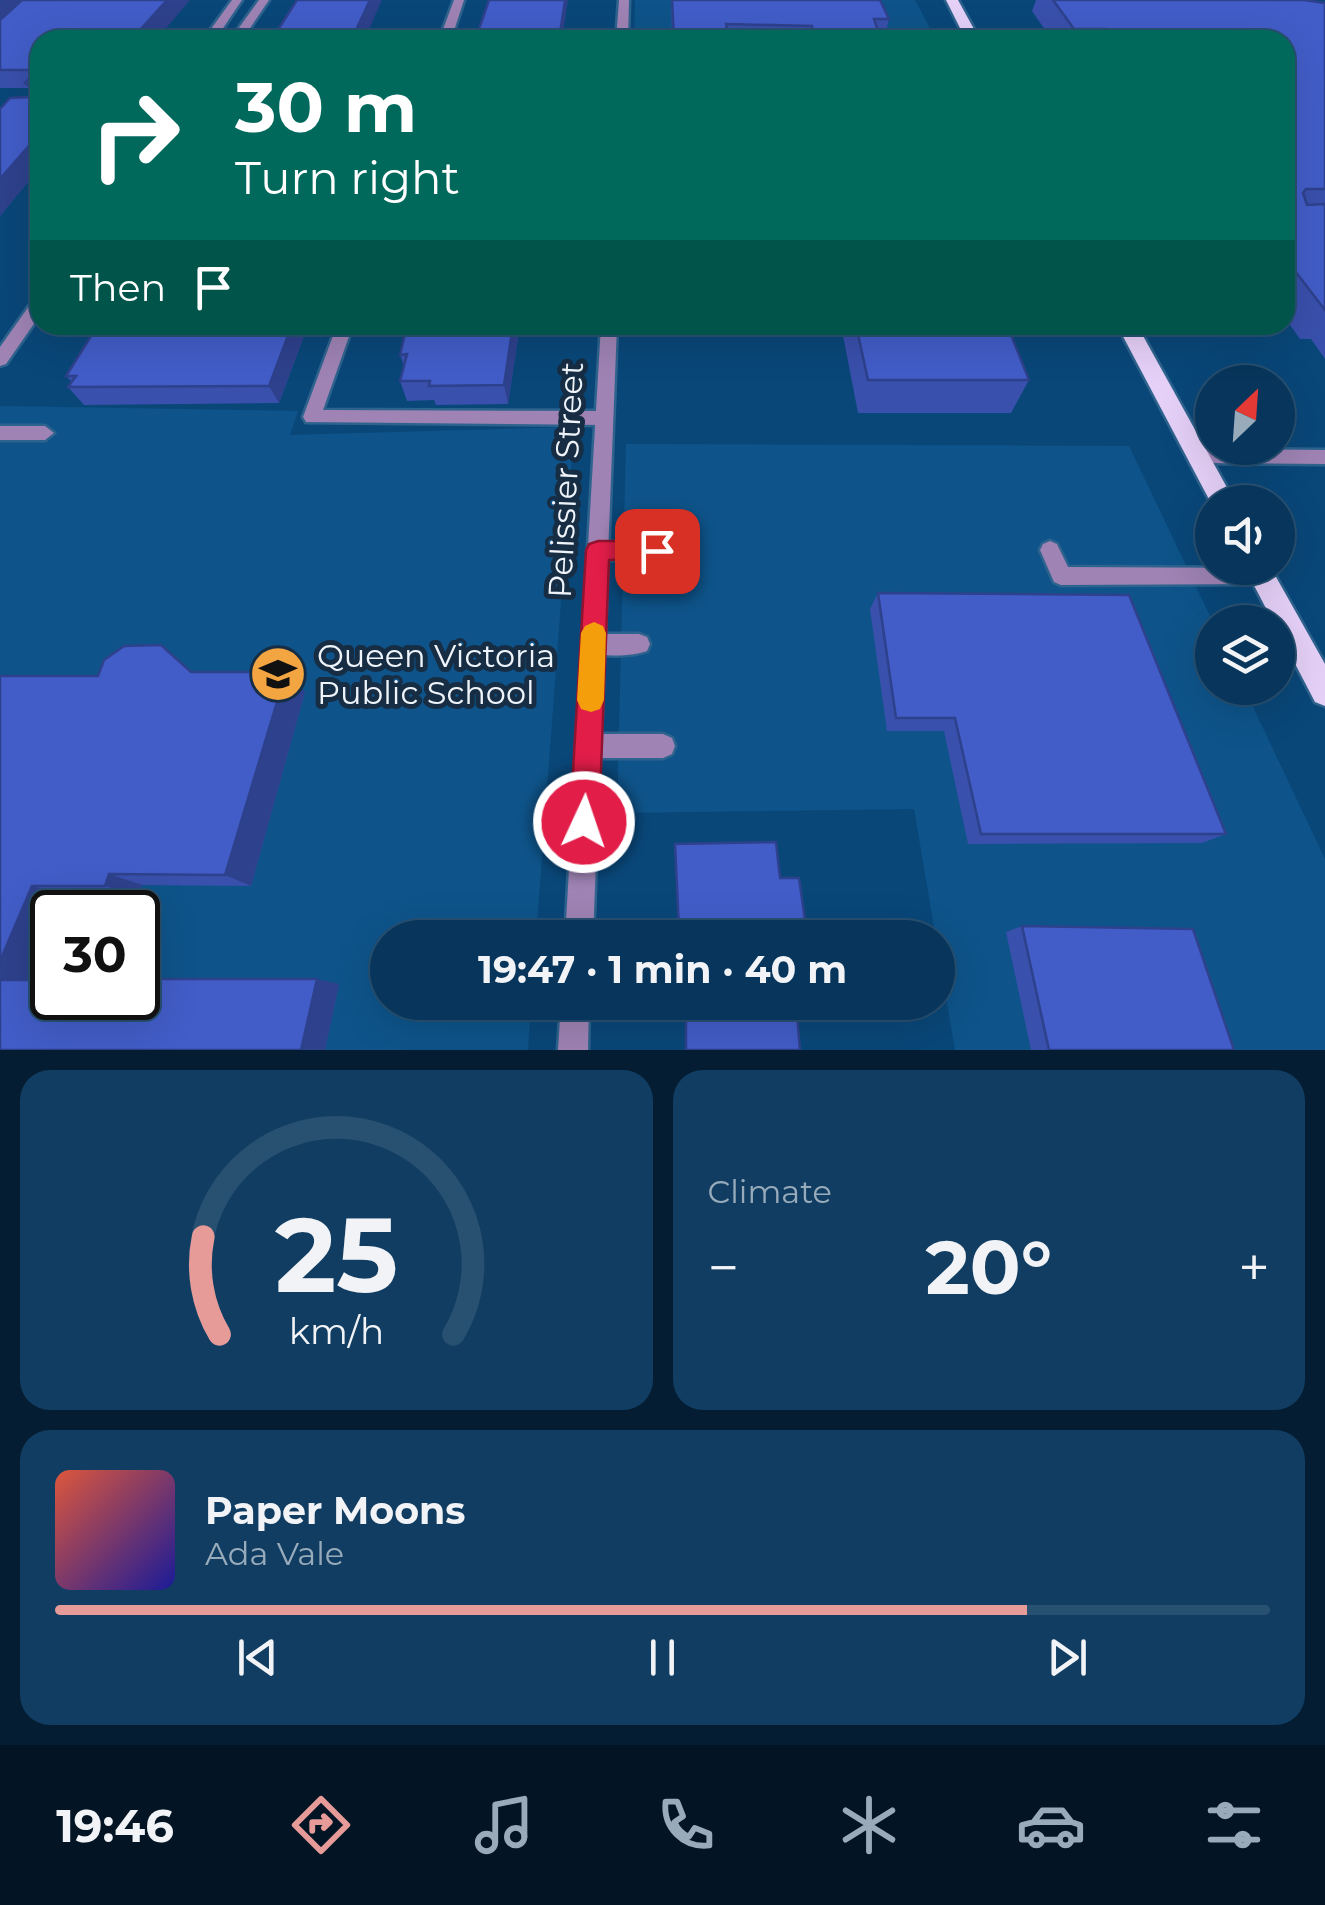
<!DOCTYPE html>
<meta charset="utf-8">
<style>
body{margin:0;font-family:Montserrat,sans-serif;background:#103d61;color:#f1f3f6;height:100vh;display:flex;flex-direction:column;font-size:38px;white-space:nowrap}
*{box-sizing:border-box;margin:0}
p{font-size:32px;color:#98abbb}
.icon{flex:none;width:55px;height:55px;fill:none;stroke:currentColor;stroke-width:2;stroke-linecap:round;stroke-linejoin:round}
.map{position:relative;height:1050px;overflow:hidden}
.details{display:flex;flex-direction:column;gap:20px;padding:20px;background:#041d32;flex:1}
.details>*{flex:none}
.hud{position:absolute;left:30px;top:30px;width:1265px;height:305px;border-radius:30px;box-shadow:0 10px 40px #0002,0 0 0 2px #285071;background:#00695c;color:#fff;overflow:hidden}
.needle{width:65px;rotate:25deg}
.fabs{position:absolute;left:1195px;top:365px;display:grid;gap:20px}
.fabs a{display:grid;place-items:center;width:100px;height:100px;border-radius:50%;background:#07355b;box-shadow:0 10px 40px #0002,0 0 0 2px #285071;font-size:50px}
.speed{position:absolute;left:30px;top:890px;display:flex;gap:20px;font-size:50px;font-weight:700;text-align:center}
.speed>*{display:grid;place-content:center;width:130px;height:130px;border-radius:50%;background:#07355b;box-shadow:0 10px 40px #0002,0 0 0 2px #285071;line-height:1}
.speed .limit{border:5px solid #111;border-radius:15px;background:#fff;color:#111}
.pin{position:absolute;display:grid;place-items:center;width:85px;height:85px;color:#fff;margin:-42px;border-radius:20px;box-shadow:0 5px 15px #0006}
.me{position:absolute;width:110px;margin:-55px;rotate:3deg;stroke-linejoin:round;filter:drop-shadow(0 0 8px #0008)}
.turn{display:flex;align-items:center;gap:35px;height:210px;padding:0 40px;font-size:45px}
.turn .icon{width:130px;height:130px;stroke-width:2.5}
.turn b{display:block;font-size:70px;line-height:85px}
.then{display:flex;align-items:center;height:95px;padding:0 40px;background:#0003;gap:20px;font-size:38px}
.big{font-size:75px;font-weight:700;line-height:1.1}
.details .card{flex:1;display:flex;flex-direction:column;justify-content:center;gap:15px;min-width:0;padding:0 35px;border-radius:30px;background:#103d61}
.details .dial{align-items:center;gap:0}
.dial svg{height:260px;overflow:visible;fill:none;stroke:#285071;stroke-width:7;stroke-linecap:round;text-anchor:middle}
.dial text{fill:#f1f3f6;stroke:none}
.song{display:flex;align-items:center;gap:30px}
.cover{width:120px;height:120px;border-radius:15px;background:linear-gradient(135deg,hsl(10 70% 55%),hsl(240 70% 35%))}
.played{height:10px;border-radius:5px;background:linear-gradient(90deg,#e69b98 80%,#285071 80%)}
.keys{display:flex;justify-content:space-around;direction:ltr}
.heat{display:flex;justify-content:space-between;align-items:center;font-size:55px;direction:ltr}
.details .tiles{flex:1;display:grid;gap:20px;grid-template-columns:1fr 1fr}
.card:last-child{grid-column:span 2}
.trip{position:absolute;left:370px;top:920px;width:585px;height:100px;border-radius:50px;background:#07355b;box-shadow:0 10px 40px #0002,0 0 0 2px #285071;font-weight:700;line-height:100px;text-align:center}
.tabs{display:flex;height:160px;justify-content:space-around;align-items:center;background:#031524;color:#98abbb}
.tabs .icon{width:70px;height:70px}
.tabs .active{color:#e69b98}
.tabs b{font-size:45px;color:#f1f3f6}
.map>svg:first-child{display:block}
.built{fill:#0e548a;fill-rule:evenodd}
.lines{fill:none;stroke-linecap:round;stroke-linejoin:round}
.lane-casing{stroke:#2e638e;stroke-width:5}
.street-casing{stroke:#2e638e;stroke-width:5}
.primary-casing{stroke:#2e638e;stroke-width:5}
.lane{fill:#9e83b4;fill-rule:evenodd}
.street{fill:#9e83b4;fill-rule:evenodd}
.primary{fill:#e5d0f7;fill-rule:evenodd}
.wall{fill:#3950ac}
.shaded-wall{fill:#2e418c}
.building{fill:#425dc8;stroke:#2e418c;stroke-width:2.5}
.route{fill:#e11d48;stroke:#92132f;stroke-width:2.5}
.slow{fill:#f59e0b}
.labels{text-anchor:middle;stroke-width:10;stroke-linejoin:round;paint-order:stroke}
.street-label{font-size:32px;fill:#eff4fa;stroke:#162d44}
.poi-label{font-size:32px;fill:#eff4fa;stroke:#162d44;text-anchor:start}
</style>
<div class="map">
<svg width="1325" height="1050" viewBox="0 0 1325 1050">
<rect width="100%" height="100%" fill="#094779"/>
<g class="built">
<polygon points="635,0 915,0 931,30 634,32"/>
<path d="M0,406l298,5 -8,24 284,-8 -38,510 -148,1v64l143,1 -3,47h-528zM52,912h86v86h-86z"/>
<polygon points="626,444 1129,446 1213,622 1212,688 1244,688 1325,859 1325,1050 955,1050 914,809 617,813"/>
</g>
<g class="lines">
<g class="lane-casing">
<g id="lane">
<polygon points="454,0 464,0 451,40 439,40"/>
<polygon points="337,325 353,325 323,410 604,411 613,418 604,425 306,422 303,417"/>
<polygon points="0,426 45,426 54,433 45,440 0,440"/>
<polygon points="1198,449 1325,450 1325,464 1198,463 1189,456"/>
<polygon points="1050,541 1057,544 1068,567 1266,568 1272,575 1269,581 1262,584 1061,585 1054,582 1040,550 1043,544"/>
<polygon points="597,542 657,542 664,545 667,551 664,557 657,560 597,560 590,557 587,551 590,545"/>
<path d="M593,634h46l8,3 3,7 -3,7c-17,6 -45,6 -62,0l-3,-7 3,-7z"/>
<polygon points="588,734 663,734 672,738 675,746 672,754 663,758 588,758 579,754 576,746 579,738"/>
</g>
</g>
<g class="street-casing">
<g id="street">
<polygon points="232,0 242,0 215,40 203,40"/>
<polygon points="259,0 269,0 242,40 230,40"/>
<polygon points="619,0 629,0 628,40 616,40"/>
<polygon points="40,298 40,315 6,364 0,366 0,347 34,299"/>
<polygon points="601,325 617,325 593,938 565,938"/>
<polygon points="561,1002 589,1002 588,1050 558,1050"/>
</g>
</g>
<g class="primary-casing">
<g id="primary">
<polygon points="946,0 958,0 980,40 966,40"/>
<polygon points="1117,325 1137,325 1235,502 1212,505"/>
<polygon points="1245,568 1271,568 1325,664 1325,706 1315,702 1278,631 1278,622 1273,622"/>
</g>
</g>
<use href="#lane" class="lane"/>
<use href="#street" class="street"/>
<use href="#primary" class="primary"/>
</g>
<g class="wall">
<polygon points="0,0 40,40 40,167 0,216 0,109 30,97 31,92 29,88 0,88"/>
<polygon points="671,0 880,0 889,19 884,40 672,40"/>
<polygon points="1036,0 1304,0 1325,3 1325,359 1311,339 1300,339 1285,318 1285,40 1052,40 1032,11"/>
<polygon points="98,325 308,325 279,403 84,405 68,387 72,382 66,376"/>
<polygon points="520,325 508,404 436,405 434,400 407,401 400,381 404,366 400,355"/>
<polygon points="841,325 1007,325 1029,380 1011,413 858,413"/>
<polygon points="878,593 1226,834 1202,843 968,844 944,731 887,731 870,609"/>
<polygon points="193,672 305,692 251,886 142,885 138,896 70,897 63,912 52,912 37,980 339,984 325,1050 0,1050 0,676 98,676"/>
<polygon points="675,850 780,878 806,927 802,931 678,934"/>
<polygon points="1022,926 1234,1050 1031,1050 1006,932"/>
</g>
<g class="shaded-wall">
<polygon points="2,0 33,0 0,29 0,2"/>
<polygon points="167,0 190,0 156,40 131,40"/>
<polygon points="370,0 382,0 366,36 367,40 358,40 356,30"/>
<polygon points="565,0 568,0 562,40 559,40"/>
<polygon points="40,133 40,167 0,216 0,179"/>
<polygon points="292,325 308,325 279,403 269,386"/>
<polygon points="513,325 520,325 508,404 504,385"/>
<polygon points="286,672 305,692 251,886 225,875"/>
<polygon points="109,874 142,885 138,896 105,886"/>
<polygon points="32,886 70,897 63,912 52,912 52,940 35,985 0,981 0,961"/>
<polygon points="317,979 339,984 325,1050 301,1050"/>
</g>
<g class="building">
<polygon points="22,0 167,0 131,40 40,40 40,133 0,179 0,109 10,98 30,97 32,87 25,83 38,70 0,70 0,20"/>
<polygon points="297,0 370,0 356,30 364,30 358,40 272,39"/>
<polygon points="489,0 565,0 559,40 447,40 451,30 479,29"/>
<polygon points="672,0 880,0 889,19 874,19 881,40 816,40 812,26 726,24 729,40 674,40"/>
<polygon points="1053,0 1304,0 1325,3 1325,189 1306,189 1303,193 1307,205 1325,204 1325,310 1285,258 1285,40 1114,40 1106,29 1074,29"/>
<polygon points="98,325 292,325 269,386 68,387 76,376 66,376"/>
<polygon points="407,325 513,325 504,385 429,386 430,381 400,381 407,354 400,355"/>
<polygon points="856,325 1007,325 1029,380 868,380"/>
<polygon points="878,593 1129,595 1226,834 981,834 955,718 896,718"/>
<polygon points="161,645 191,672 286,672 225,875 109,874 105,886 32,886 0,961 0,676 98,676 104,660 124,646"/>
<polygon points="776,842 780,878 799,878 806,927 791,927 791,938 685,938 685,930 679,930 675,844"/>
<polygon points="1022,926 1193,929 1234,1050 1049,1050"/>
<polygon points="138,979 317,979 301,1050 0,1050 0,980 52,980 52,998 138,998"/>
<polygon points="686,1002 796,1002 800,1050 686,1050"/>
</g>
<polygon class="route" points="598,541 657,541 665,544 668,551 665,558 609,560 599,822 595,832 584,837 574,832 570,822 586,550 589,544"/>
<polygon class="slow" points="594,622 603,626 606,633 604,700 600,709 591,712 581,709 577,700 581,633 585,626"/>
<defs>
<g id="school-disc" transform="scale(2.875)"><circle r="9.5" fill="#f2a541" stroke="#162d44"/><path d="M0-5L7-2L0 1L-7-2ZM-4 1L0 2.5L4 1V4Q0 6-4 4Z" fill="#111"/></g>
</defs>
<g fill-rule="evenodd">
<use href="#school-disc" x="278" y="674"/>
</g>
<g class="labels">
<g class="street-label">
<text transform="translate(566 480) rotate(-87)" y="11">Pelissier Street</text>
</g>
<g class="poi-label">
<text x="317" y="667">Queen Victoria<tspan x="317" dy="37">Public School</tspan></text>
</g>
</g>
</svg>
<div class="fabs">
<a><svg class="needle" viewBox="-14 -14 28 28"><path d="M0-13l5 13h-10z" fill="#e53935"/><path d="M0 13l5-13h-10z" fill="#98abbb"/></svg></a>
<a><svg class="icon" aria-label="sound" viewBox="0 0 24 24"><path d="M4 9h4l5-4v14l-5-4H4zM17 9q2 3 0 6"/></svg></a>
<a><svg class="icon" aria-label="layers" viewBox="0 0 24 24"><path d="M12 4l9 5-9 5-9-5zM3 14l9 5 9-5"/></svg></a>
</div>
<div class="speed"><div class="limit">30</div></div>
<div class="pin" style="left:657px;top:551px;background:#d93025"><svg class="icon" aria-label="arrive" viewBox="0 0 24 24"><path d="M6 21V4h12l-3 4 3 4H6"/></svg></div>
<svg class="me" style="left:584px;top:822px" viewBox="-20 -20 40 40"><circle r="17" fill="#e11d48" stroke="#fff" stroke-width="3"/><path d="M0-11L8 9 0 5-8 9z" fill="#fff"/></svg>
<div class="trip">19:47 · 1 min · 40 m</div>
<div class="hud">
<div class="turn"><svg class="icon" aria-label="right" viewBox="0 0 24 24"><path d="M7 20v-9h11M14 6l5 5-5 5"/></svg><div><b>30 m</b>Turn right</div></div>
<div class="then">Then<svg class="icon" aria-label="arrive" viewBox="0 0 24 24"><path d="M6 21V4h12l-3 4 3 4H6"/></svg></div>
</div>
</div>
<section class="details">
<div class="tiles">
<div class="card dial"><svg viewBox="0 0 100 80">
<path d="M14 69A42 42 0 1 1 86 69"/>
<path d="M14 69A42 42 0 0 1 9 39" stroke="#e69b98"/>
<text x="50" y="56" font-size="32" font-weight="700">25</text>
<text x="50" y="72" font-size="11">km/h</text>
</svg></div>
<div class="card"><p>Climate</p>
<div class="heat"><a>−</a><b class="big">20°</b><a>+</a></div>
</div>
<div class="card">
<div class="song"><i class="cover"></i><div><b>Paper Moons</b><p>Ada Vale</p></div></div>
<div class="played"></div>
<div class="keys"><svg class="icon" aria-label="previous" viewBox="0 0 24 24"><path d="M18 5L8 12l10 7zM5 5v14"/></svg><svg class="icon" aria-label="pause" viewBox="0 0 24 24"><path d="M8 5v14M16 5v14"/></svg><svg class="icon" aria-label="next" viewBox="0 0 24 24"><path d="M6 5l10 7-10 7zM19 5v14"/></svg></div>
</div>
</div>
</section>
<nav class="tabs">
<b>19:46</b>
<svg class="icon active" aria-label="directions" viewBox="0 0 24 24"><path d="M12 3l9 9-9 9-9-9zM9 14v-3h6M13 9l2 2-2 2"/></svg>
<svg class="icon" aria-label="music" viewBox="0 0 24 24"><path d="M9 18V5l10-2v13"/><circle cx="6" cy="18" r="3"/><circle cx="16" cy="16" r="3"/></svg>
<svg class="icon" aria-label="phone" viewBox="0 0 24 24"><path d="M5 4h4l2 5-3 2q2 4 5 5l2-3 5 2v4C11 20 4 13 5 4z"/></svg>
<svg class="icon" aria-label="climate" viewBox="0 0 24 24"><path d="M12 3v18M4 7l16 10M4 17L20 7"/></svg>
<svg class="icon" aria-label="car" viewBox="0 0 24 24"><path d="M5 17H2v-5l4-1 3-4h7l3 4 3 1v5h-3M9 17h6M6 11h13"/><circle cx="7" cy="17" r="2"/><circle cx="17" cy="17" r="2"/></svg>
<svg class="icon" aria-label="filters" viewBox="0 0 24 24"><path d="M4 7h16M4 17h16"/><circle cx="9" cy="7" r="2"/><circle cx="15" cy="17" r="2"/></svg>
</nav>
